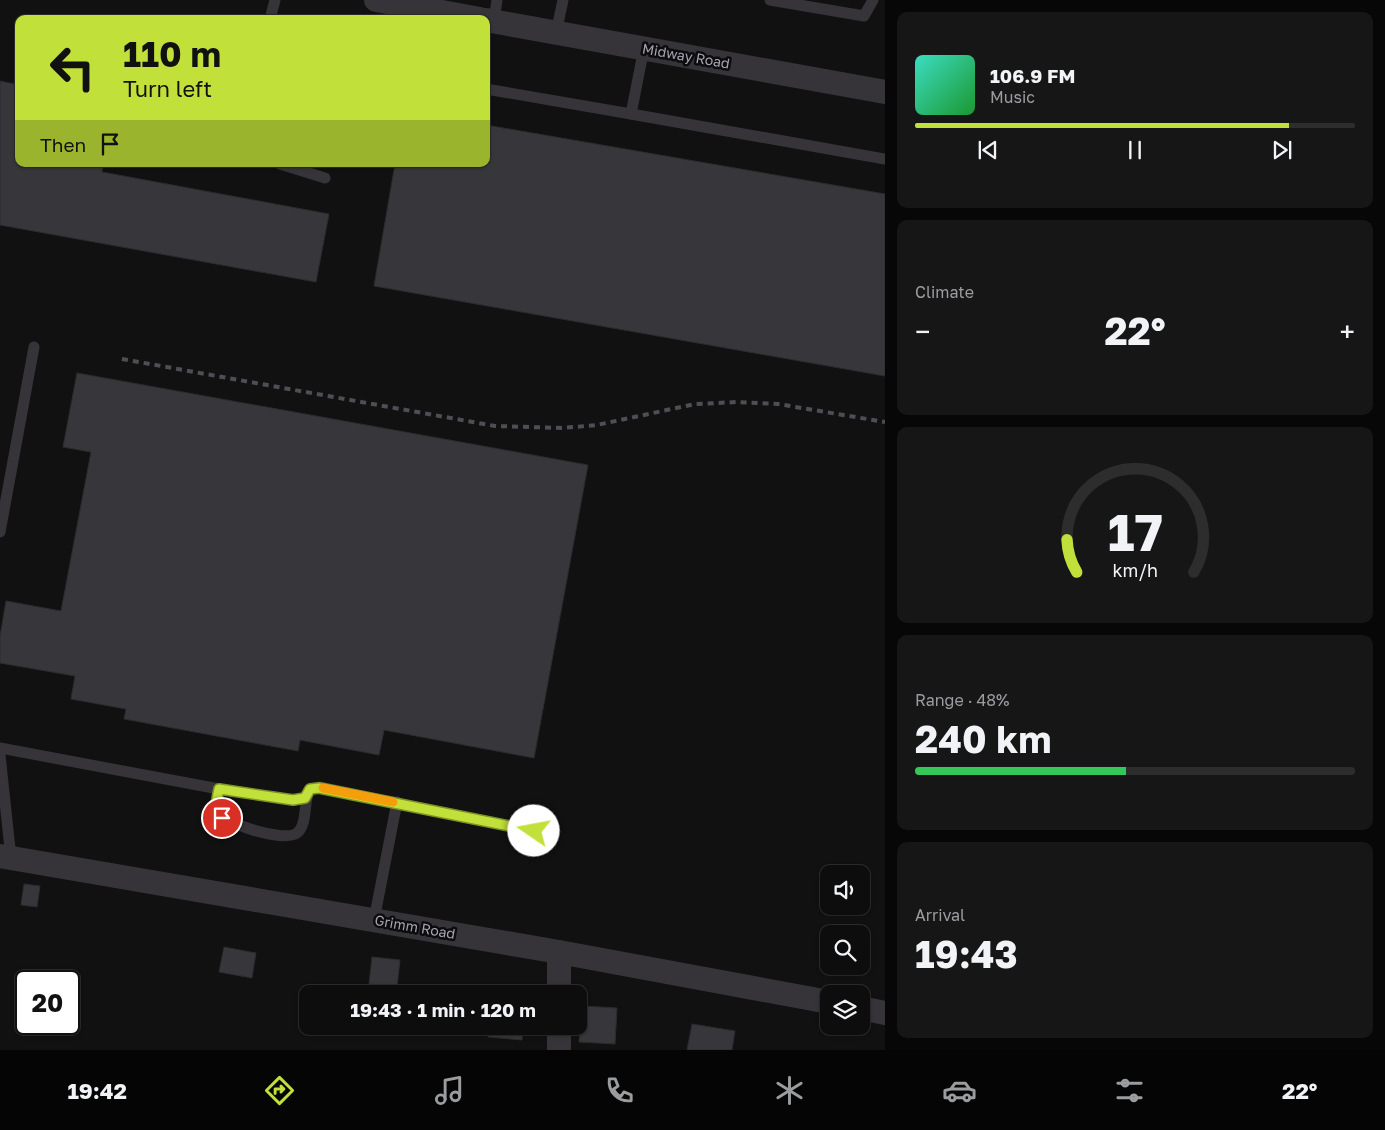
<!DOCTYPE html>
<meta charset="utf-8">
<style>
body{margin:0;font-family:"Golos Text",sans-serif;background:#161617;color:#f1f3f6;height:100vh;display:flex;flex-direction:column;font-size:19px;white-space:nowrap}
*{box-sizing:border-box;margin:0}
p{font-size:16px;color:#9a9c9e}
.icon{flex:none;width:28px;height:28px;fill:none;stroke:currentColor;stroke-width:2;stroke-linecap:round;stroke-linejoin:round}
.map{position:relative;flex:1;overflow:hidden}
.side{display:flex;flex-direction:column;gap:12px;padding:12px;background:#070708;width:500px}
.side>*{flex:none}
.banner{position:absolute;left:15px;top:15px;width:475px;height:152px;border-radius:10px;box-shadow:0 1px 4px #0004,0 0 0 1px #2d2d2e;background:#c1e13a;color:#111;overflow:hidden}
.tools{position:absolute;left:820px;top:865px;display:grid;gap:10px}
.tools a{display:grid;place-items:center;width:50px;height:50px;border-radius:10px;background:#0d0d0e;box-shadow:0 1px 4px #0004,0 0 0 1px #2d2d2e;font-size:25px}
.speed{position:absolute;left:15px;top:970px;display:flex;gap:10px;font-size:25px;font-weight:700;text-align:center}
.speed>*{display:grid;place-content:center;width:65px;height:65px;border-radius:50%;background:#0d0d0e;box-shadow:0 1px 4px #0004,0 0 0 1px #2d2d2e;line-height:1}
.speed .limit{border:2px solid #111;border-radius:8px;background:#fff;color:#111}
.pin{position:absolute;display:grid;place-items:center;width:42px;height:42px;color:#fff;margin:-21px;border:2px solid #fff;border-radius:50%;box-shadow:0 1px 5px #0007}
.me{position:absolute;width:55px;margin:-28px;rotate:282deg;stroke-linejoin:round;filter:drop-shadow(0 0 4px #0008)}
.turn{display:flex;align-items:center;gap:18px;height:105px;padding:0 25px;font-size:22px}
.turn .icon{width:65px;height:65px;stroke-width:2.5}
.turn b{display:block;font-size:35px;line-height:42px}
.then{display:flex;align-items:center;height:48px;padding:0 25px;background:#0003;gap:10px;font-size:19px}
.big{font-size:38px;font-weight:700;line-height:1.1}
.side .card{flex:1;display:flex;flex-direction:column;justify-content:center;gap:8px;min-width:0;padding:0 18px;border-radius:10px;background:#161617}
.side .dial{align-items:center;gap:0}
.dial svg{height:130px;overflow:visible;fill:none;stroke:#2d2d2e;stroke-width:7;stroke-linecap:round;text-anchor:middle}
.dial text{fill:#f1f3f6;stroke:none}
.song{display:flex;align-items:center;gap:15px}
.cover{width:60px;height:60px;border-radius:8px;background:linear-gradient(135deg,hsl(170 70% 55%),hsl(130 70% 35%))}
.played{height:5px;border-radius:2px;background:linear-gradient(90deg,#c1e13a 85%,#2d2d2e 85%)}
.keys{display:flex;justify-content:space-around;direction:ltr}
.heat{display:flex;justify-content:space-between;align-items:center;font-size:28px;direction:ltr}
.charge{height:8px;border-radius:4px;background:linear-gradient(90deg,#34c759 48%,#2d2d2e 0)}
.trip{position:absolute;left:299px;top:985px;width:288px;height:50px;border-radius:10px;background:#0d0d0e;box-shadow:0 1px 4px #0004,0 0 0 1px #2d2d2e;font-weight:700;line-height:50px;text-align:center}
.tab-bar{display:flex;height:80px;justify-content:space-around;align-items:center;background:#050506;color:#9a9c9e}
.tab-bar .icon{width:35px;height:35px}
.tab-bar .active{color:#c1e13a}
.tab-bar b{font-size:22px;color:#f1f3f6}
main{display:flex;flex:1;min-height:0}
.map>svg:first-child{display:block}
.building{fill:#37363a;stroke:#2c2b2e}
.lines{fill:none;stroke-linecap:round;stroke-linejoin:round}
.service{stroke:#363439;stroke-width:11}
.minor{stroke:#363439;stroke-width:24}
.rail{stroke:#504e55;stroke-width:4;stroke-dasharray:6 5;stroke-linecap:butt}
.route-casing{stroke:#7d9226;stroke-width:12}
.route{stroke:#c1e13a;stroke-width:9}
.slow{stroke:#f59e0b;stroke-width:9}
.labels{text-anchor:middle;stroke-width:5;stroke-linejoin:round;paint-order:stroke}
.street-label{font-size:14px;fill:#a6a3b2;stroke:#0c0c0d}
</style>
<main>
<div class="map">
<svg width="885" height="1050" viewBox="0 0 885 1050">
<rect width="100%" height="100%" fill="#111112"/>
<g class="building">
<polygon points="0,81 19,85 19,164 103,164 102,172 329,214 316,282 0,225"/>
<polygon points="486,125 885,194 885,376 374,286 395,164 486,164"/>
<polygon points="77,373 588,465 534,758 384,730 379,755 300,740 298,751 124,719 126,709 71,699 75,676 0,663 0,636 6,601 61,611 91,452 63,447"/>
<polygon points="24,884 40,886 37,907 21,905"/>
<polygon points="224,947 256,953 252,978 219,972"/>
<polygon points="372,957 400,960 397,987 369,984"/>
<polygon points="582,1006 617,1008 615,1044 579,1042"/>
<polygon points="692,1024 735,1031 732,1050 687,1050"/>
<polygon points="489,1026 523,1026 522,1040 488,1037"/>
</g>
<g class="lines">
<g class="service">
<polyline points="770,0 864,16 873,0"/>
<polyline points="270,19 275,0"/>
<polyline points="494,21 497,0"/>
<polyline points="556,33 563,0"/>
<polyline points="486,89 631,114 644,48"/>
<polyline points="631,114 885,159"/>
<polyline points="280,164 325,178"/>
<polyline points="0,532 34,347"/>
<polyline points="0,748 219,789 293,800 305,798"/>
<polyline points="0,755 11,858"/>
<path d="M219,789l-3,19c3,15 68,35 81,25 11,-9 6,-32 13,-44l9,-2 215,44"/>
<polyline points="374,920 397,802"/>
</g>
<g class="minor">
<polyline points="376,0 480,19"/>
<polyline points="486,20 885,92"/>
<polyline points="0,856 559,952 829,1002"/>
<polyline points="559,952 559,994"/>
<polyline points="861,1008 885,1013"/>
<polyline points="559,1026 559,1050"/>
</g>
<polyline class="rail" points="122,359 495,426 562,428 597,425 695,404 738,402 778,404 885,422"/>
</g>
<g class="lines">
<g class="route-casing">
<path id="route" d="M222,818c-9,-9 -5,-18 -3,-29l74,11 12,-2 5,-9 9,-1 215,43"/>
</g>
<use href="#route" class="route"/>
<polyline class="slow" points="323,788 393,802"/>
</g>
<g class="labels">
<g class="street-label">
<text transform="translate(686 56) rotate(10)" y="5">Midway Road</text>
<text transform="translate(415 927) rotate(10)" y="5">Grimm Road</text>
</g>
</g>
</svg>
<div class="tools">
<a><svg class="icon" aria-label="sound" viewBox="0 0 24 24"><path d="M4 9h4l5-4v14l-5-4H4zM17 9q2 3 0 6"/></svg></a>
<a><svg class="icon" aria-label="search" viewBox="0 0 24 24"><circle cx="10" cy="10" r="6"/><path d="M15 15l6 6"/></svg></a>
<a><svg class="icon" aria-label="layers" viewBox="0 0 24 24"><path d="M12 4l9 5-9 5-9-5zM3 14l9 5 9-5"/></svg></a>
</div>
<div class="speed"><div class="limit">20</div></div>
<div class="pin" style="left:222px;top:818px;background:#d93025"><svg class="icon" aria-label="arrive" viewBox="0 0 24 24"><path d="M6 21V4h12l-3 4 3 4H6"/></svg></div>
<svg class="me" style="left:534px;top:831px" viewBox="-20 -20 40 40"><circle r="19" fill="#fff"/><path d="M0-13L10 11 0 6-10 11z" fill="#c1e13a"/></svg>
<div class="trip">19:43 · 1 min · 120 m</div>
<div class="banner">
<div class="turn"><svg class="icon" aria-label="left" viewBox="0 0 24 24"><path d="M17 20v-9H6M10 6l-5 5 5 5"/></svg><div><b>110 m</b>Turn left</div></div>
<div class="then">Then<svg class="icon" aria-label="arrive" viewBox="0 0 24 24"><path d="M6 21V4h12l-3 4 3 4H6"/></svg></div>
</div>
</div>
<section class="side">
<div class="card">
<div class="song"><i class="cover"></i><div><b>106.9 FM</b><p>Music</p></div></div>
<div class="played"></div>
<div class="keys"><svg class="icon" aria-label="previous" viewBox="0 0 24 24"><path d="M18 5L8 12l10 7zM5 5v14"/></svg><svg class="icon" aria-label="pause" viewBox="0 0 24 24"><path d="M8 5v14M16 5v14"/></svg><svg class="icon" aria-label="next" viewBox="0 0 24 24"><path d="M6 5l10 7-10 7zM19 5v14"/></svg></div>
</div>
<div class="card"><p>Climate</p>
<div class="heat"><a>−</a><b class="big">22°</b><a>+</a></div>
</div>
<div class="card dial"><svg viewBox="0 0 100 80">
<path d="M14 69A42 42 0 1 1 86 69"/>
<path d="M14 69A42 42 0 0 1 8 49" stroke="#c1e13a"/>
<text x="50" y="56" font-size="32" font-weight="700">17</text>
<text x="50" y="72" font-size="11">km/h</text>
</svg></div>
<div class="card"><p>Range · 48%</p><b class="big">240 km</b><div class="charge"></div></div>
<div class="card"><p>Arrival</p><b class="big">19:43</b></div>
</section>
</main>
<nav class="tab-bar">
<b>19:42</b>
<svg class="icon active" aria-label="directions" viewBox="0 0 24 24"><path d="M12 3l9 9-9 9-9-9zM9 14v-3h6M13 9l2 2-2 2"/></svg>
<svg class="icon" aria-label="music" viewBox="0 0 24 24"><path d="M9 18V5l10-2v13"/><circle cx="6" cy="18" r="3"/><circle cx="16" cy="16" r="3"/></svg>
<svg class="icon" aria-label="phone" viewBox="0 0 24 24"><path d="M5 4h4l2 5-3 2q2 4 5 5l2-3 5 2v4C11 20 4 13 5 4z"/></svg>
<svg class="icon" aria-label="climate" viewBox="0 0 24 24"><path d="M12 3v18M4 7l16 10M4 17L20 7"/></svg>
<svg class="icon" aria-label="car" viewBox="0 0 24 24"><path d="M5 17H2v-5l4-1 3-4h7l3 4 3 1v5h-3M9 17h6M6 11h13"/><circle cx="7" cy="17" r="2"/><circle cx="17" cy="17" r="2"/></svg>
<svg class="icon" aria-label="filters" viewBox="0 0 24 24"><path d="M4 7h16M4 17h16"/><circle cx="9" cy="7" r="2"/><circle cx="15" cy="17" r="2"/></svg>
<b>22°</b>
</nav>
